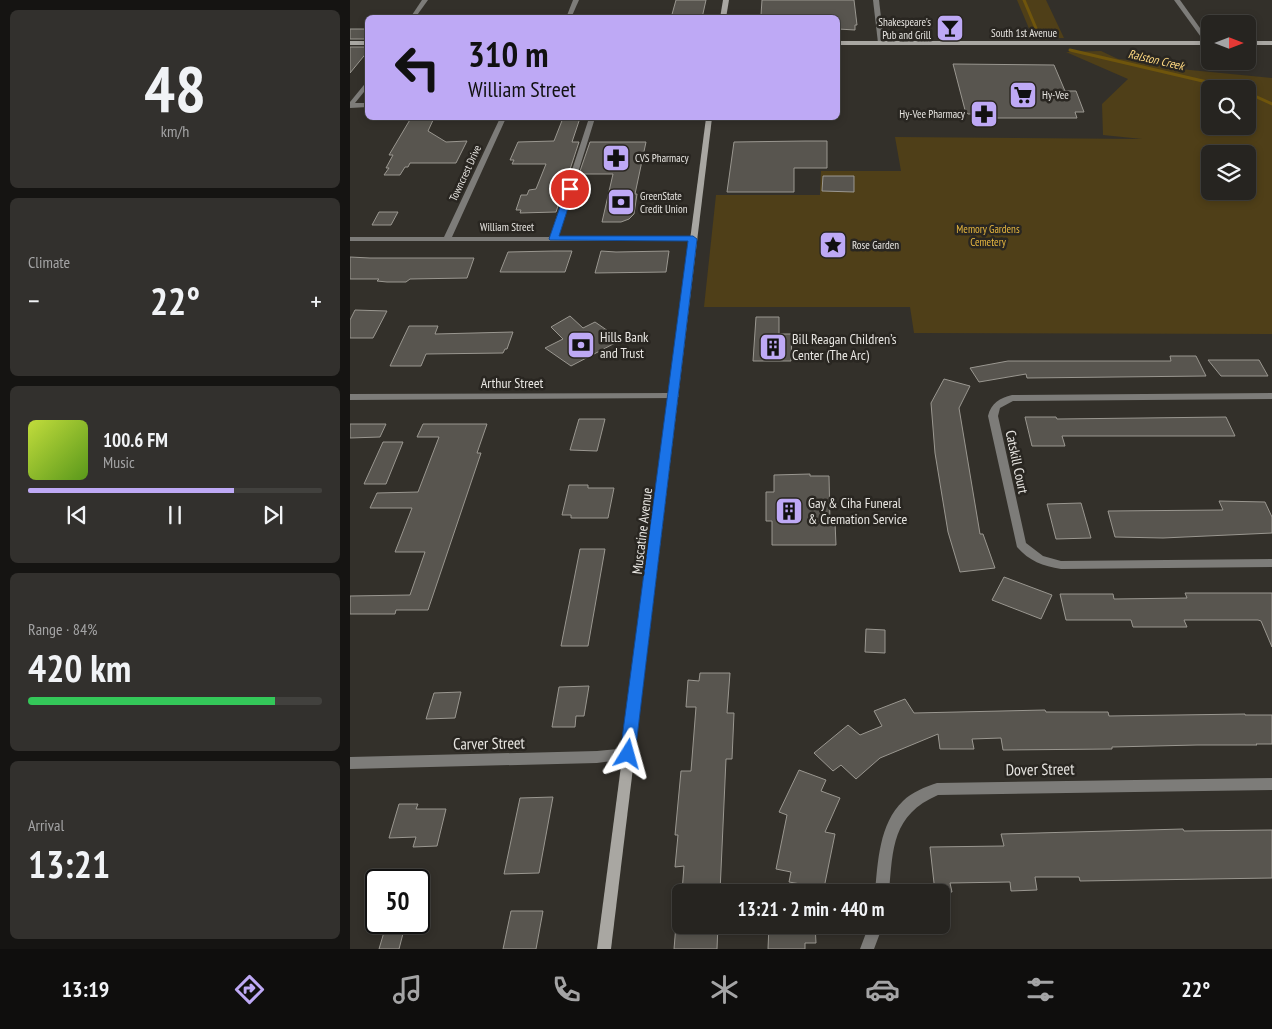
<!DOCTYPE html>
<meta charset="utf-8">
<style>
body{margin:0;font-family:"PT Sans Narrow",sans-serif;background:#32302d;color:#f1f3f6;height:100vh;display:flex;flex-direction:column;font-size:19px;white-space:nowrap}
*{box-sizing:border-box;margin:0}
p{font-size:16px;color:#a4a4a5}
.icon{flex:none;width:28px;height:28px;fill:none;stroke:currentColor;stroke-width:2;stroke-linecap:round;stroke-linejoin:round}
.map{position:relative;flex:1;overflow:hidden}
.details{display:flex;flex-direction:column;gap:10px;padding:10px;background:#151412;width:350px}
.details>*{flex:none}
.top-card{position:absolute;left:15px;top:15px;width:475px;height:105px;border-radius:8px;box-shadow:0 2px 8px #0003,0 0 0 1px #42413e;background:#bea9f5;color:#111;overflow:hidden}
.needle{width:32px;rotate:90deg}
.buttons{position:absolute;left:851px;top:15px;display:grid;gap:10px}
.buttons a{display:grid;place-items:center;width:55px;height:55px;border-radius:8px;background:#262420;box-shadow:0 2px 8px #0003,0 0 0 1px #42413e;font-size:25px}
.speed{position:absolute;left:15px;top:869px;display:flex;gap:10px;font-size:25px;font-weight:700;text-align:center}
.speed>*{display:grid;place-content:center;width:65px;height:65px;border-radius:50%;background:#262420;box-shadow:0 2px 8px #0003,0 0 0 1px #42413e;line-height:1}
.speed .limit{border:2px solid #111;border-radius:8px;background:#fff;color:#111}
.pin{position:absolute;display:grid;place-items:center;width:42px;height:42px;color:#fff;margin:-21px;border:2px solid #fff;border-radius:50%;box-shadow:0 1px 5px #0007}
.me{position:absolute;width:55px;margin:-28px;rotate:8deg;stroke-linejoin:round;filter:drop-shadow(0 0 4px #0008)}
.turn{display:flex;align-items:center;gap:18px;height:105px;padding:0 20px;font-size:22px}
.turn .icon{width:65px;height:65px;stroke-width:2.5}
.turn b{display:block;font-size:35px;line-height:42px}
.big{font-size:38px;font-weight:600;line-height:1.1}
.details .tile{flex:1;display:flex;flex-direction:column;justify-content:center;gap:8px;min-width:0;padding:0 18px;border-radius:8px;background:#32302d}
.details .dial{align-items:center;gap:0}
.dial b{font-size:65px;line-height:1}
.song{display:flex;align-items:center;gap:15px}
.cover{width:60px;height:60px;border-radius:8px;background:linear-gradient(135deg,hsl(70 70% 55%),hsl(90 70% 35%))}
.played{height:5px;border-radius:2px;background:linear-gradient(90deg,#bea9f5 70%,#42413e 70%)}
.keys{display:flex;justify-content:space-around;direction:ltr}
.heat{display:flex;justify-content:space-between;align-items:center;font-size:28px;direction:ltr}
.charge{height:8px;border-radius:4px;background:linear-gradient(90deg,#34c759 84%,#42413e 0)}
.trip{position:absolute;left:322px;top:884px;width:278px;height:50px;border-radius:8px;background:#262420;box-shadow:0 2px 8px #0003,0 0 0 1px #42413e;font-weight:600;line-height:50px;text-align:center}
.dock{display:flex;height:80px;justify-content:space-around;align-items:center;background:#0f0e0d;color:#a4a4a5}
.dock .icon{width:35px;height:35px}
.dock .on{color:#bea9f5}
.dock b{font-size:22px;color:#f1f3f6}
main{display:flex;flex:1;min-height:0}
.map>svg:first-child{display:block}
.green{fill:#4f3f18;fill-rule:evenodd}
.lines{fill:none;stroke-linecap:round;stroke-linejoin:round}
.stream{stroke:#6f550c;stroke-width:3}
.building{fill:#58554f;stroke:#9a9790}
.street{fill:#7d7c79;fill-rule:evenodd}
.secondary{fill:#a9a7a2;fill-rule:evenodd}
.route{fill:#1a73e8;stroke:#114b97}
.labels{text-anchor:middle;stroke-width:5;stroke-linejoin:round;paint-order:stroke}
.far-poi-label{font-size:11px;fill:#e8e6e2;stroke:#292621;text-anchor:start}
.far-street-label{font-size:11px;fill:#e8e6e2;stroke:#292621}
.far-park-label{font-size:11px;fill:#e7b73f;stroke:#292621}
.far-water-label{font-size:12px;font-style:italic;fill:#fed881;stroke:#292621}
.poi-label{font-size:14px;fill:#e8e6e2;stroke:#292621;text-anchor:start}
.street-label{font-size:14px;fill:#e8e6e2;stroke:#292621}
.near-street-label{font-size:16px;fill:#e8e6e2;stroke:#292621}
</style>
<main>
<section class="details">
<div class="tile dial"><b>48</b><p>km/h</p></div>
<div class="tile"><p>Climate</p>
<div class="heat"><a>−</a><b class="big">22°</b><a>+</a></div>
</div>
<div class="tile">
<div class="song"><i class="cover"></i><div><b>100.6 FM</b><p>Music</p></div></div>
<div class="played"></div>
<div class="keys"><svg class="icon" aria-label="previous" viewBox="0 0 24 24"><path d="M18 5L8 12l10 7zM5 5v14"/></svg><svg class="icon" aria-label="pause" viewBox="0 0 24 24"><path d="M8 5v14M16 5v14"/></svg><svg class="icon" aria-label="next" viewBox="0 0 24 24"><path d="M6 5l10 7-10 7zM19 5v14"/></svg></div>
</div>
<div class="tile"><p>Range · 84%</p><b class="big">420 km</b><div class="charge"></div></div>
<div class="tile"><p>Arrival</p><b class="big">13:21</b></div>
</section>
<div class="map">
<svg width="922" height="949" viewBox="0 0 922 949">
<rect width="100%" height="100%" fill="#33302a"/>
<g class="green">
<polygon points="667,0 696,0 714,38 683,38"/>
<path d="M751,51l17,8 42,4 20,6 92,9v256l-358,-1 -4,-26h-206l12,-112h104l1,-24h80l-6,-34 247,2 -39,-4 -1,-31 26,-25 -62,-27zM860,89h38v37h-38zM860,154h38v37h-38z"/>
</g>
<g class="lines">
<g class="stream">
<polyline points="674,0 688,33 696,38"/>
<polyline points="720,50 887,89"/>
<polyline points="898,93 922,104"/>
</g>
</g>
<g class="building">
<polygon points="326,0 356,0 352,18 321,18"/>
<polygon points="412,0 504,0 507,25 505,25 505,30 488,29 488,18 483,18 483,15 411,15"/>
<rect x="0" y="29" width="18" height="10"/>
<polygon points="0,47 18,47 18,51 0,73"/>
<polygon points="603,64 704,65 715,91 726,91 734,112 725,112 727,118 625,118 624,114 618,114 615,110"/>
<polygon points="61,118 84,118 78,131 96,142 117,141 106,163 60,163 58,167 55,167 50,175 34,175 39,168 36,168 43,155 39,155"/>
<polygon points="213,118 230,118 222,142 229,142 206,212 170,213 171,210 166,210 171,195 177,195 179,190 186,189 196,164 162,164 164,160 160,160 168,142 204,141"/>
<polygon points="455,141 477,141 477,168 444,168 444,192 377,192 384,142"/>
<polygon points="240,142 296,142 285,194 287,194 284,214 279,219 271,222 252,222 263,174 229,174"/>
<polygon points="473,176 504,176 504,192 472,191"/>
<polygon points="29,212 48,212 41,225 22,225"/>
<polygon points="204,251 222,251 215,272 150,272 158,252"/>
<polygon points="251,251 266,252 319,251 316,272 245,273"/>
<polygon points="0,257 20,258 124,258 117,278 60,279 56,282 37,282 27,281 29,279 0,279"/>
<polygon points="5,310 37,311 23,338 0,338 0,320"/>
<polygon points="220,316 233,328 245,322 261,333 258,335 267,342 221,366 195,348 213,339 201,327"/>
<polygon points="406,317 429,317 429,334 442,334 441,361 403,361"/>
<polygon points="59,326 88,326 85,334 163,332 157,349 155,349 153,353 76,354 71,366 40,366"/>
<polygon points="820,356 846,356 856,376 677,378 676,374 629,382 620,368 658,361 821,361"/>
<polygon points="858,360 909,360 918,376 871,376"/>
<polygon points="594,379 620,386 609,408 630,534 633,534 645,568 610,572 598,532 585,453 581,403"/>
<polygon points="675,417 706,417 707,419 876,417 885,436 712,436 715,446 682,446"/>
<polygon points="229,419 255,419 247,451 220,450"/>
<polygon points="0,424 36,424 30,437 0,438"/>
<polygon points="73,424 137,424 127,453 131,453 78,610 46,610 45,614 0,614 0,596 60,595 75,552 45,552 62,508 20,508 27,493 68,492 89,437 67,437"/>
<polygon points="33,442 53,442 36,484 14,484"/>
<polygon points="460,474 460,476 479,476 480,522 485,522 486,545 422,545 422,521 416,521 416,492 424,492 424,475"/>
<polygon points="219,485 238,485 238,488 264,488 258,518 221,518 221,515 212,515"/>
<polygon points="869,501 915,502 922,517 922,533 813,538 765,537 758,511 873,510"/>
<polygon points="731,503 741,538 706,539 697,504"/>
<polygon points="230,549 255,549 238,646 211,646"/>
<polygon points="654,577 702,595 691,619 642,600"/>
<polygon points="835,593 922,593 922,647 911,621 908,620 834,620 837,627 783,627 781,620 716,620 710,594 763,594 764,599 837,598"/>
<polygon points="516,629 535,630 535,653 515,652"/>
<polygon points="350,673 380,673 377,713 384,713 382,759 376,759 370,892 332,892 334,866 325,867 328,835 325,835 331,771 341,771 346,707 336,707 338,680 349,681"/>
<polygon points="239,686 234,716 226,716 225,727 202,727 209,687"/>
<polygon points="111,692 105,718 76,719 84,693"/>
<polygon points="555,699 564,713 695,710 696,712 758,712 759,716 895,714 895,715 922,715 922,744 906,744 907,745 847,745 762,747 762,749 653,750 651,738 622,739 624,749 590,749 588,734 530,758 506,779 491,765 483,771 464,753 498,725 510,735 532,726 524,711"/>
<polygon points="449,770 476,780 471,791 490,798 475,832 485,834 474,888 439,882 441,872 426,869 437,815 429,812"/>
<polygon points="203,797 189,873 154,874 170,798"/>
<polygon points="49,804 68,804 66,809 96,809 87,846 63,847 66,837 39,838"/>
<polygon points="833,829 834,831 922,830 922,878 730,881 729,877 685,877 687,890 661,891 660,882 600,883 602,892 585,892 580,847 654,846 651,834"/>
<polygon points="161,911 193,911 186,949 153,949"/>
<polygon points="37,922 56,922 49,949 29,949"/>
<polygon points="326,925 368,925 367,949 324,949"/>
<polygon points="419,925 465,925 466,943 455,943 455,949 418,949"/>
</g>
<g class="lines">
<g class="street">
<polygon points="72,0 78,0 65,18 60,18"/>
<polygon points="223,0 229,0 221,18 216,18"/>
<polygon points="523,0 529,0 534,43 531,45 528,43"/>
<polygon points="824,0 830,0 860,42 860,44 856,44"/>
<polygon points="18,80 18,87 5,103 18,103 18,107 0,108 0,102"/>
<polygon points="150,118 156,118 102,237 200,237 239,118 245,118 208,237 343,237 347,239 343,241 0,241 0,237 94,237"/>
<polygon points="324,393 329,396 327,398 0,400 0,394"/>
<path d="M922,393v6l-259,2 -13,7 -2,8 28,127 17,13 18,5 211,-2v8l-211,2c-18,-3 -32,-8 -44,-22l-29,-131c3,-13 12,-18 24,-21z"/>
<polygon points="278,748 283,750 284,754 283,758 247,763 0,769 0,757 247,751"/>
<path d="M922,778v12l-334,5c-46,20 -45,53 -49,97h-14c3,-30 4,-68 28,-91 9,-9 22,-14 34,-18z"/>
<polygon points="519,925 533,925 524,949 510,949"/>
</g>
<g class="secondary">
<polygon points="373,0 379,0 376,18 370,18"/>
<rect x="0" y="41" width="18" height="4"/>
<rect x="488" y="41" width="372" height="4"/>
<rect x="898" y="41" width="24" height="4"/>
<polygon points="356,118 362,118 261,949 247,949"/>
</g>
</g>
<polygon class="route" points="217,187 224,189 209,236 343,236 347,239 285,754 283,758 278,760 273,758 270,754 338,241 200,240 199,239"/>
<defs>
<g id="bar-square" transform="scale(1.4375)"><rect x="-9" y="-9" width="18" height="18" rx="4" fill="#bea9f5" stroke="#292621"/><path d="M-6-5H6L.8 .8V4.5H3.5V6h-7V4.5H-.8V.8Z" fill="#111"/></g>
<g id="supermarket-square" transform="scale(1.4375)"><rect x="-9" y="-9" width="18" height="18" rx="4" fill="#bea9f5" stroke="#292621"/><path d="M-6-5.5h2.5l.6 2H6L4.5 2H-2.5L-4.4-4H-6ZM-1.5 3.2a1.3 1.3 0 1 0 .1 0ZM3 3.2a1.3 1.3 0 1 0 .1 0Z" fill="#111"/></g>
<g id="pharmacy-square" transform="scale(1.4375)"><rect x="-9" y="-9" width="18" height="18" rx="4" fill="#bea9f5" stroke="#292621"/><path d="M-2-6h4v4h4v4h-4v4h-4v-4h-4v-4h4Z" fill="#111"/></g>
<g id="bank-square" transform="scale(1.4375)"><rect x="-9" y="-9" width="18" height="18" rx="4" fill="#bea9f5" stroke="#292621"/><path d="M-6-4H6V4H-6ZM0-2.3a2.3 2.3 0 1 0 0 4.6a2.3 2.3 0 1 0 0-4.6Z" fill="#111"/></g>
<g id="sight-square" transform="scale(1.4375)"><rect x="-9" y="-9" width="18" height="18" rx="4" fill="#bea9f5" stroke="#292621"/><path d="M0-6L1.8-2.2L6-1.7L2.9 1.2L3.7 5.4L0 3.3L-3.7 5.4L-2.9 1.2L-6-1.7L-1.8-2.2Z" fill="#111"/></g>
<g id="building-square" transform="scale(1.4375)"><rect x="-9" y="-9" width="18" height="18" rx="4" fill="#bea9f5" stroke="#292621"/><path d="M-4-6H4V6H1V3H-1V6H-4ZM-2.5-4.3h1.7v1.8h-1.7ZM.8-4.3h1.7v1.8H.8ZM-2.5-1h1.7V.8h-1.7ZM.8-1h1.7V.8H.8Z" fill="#111"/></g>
</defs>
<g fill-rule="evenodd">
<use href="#bar-square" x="600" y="28"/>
<use href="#supermarket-square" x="673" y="95"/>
<use href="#pharmacy-square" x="634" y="114"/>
<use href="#pharmacy-square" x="266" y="158"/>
<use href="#bank-square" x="271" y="202"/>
<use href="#sight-square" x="483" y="245"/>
<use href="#bank-square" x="231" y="345"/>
<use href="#building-square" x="423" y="347"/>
<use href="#building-square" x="439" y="511"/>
</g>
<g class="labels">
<g class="far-poi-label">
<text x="581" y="26" text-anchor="end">Shakespeare's<tspan x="581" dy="13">Pub and Grill</tspan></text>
<text x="692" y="99">Hy-Vee</text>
<text x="615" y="118" text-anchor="end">Hy-Vee Pharmacy</text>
<text x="285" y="162">CVS Pharmacy</text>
<text x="290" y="200">GreenState<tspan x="290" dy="13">Credit Union</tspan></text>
<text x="502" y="249">Rose Garden</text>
</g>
<g class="far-street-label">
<text x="674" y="37">South 1st Avenue</text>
<text transform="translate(115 173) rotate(-65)" y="4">Towncrest Drive</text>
<text x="157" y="231">William Street</text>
</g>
<g class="far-park-label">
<text x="638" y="233">Memory Gardens<tspan x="638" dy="13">Cemetery</tspan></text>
</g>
<g class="far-water-label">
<text transform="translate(806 60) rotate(13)" y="4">Ralston Creek</text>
</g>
<g class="poi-label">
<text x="250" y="342">Hills Bank<tspan x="250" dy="16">and Trust</tspan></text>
<text x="442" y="344">Bill Reagan Children’s<tspan x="442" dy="16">Center (The Arc)</tspan></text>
<text x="458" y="508">Gay &amp; Ciha Funeral<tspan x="458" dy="16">&amp; Cremation Service</tspan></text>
</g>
<g class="street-label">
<text x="162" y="388">Arthur Street</text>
<text transform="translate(667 462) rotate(78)" y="5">Catskill Court</text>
<text transform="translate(292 531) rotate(-83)" y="5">Muscatine Avenue</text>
</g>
<g class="near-street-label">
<text transform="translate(139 743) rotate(-1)" y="6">Carver Street</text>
<text transform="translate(690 769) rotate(-1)" y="6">Dover Street</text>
</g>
</g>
</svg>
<div class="buttons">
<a><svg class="needle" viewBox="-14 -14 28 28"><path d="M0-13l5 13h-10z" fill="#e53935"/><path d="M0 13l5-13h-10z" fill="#a4a4a5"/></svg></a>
<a><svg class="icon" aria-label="search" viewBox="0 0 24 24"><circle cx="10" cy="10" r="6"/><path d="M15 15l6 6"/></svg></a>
<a><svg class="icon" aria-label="layers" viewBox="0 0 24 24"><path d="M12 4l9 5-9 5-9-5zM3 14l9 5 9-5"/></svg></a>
</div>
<div class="speed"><div class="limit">50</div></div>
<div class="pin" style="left:220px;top:189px;background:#d93025"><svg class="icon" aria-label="arrive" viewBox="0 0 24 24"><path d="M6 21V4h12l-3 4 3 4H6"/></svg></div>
<svg class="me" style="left:278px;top:754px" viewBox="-20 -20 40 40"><path d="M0-17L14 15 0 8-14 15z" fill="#1a73e8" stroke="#fff" stroke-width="4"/></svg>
<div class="trip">13:21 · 2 min · 440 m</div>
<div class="top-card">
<div class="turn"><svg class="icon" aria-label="left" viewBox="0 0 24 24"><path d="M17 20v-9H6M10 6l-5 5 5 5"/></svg><div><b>310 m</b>William Street</div></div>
</div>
</div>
</main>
<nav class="dock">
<b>13:19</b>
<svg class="icon on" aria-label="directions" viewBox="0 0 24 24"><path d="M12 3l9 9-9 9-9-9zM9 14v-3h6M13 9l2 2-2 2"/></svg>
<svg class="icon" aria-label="music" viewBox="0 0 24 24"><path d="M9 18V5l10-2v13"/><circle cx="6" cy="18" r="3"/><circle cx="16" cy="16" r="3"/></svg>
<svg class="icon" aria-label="phone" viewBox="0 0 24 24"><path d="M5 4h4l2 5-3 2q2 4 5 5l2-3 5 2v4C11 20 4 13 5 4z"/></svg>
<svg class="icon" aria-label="climate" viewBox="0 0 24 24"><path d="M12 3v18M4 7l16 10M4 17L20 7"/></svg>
<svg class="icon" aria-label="car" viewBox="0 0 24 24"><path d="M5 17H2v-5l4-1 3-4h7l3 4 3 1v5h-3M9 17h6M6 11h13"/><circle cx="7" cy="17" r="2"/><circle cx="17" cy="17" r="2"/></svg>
<svg class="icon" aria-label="filters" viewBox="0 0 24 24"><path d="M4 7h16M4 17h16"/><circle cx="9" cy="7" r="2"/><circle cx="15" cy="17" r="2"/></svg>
<b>22°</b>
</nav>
